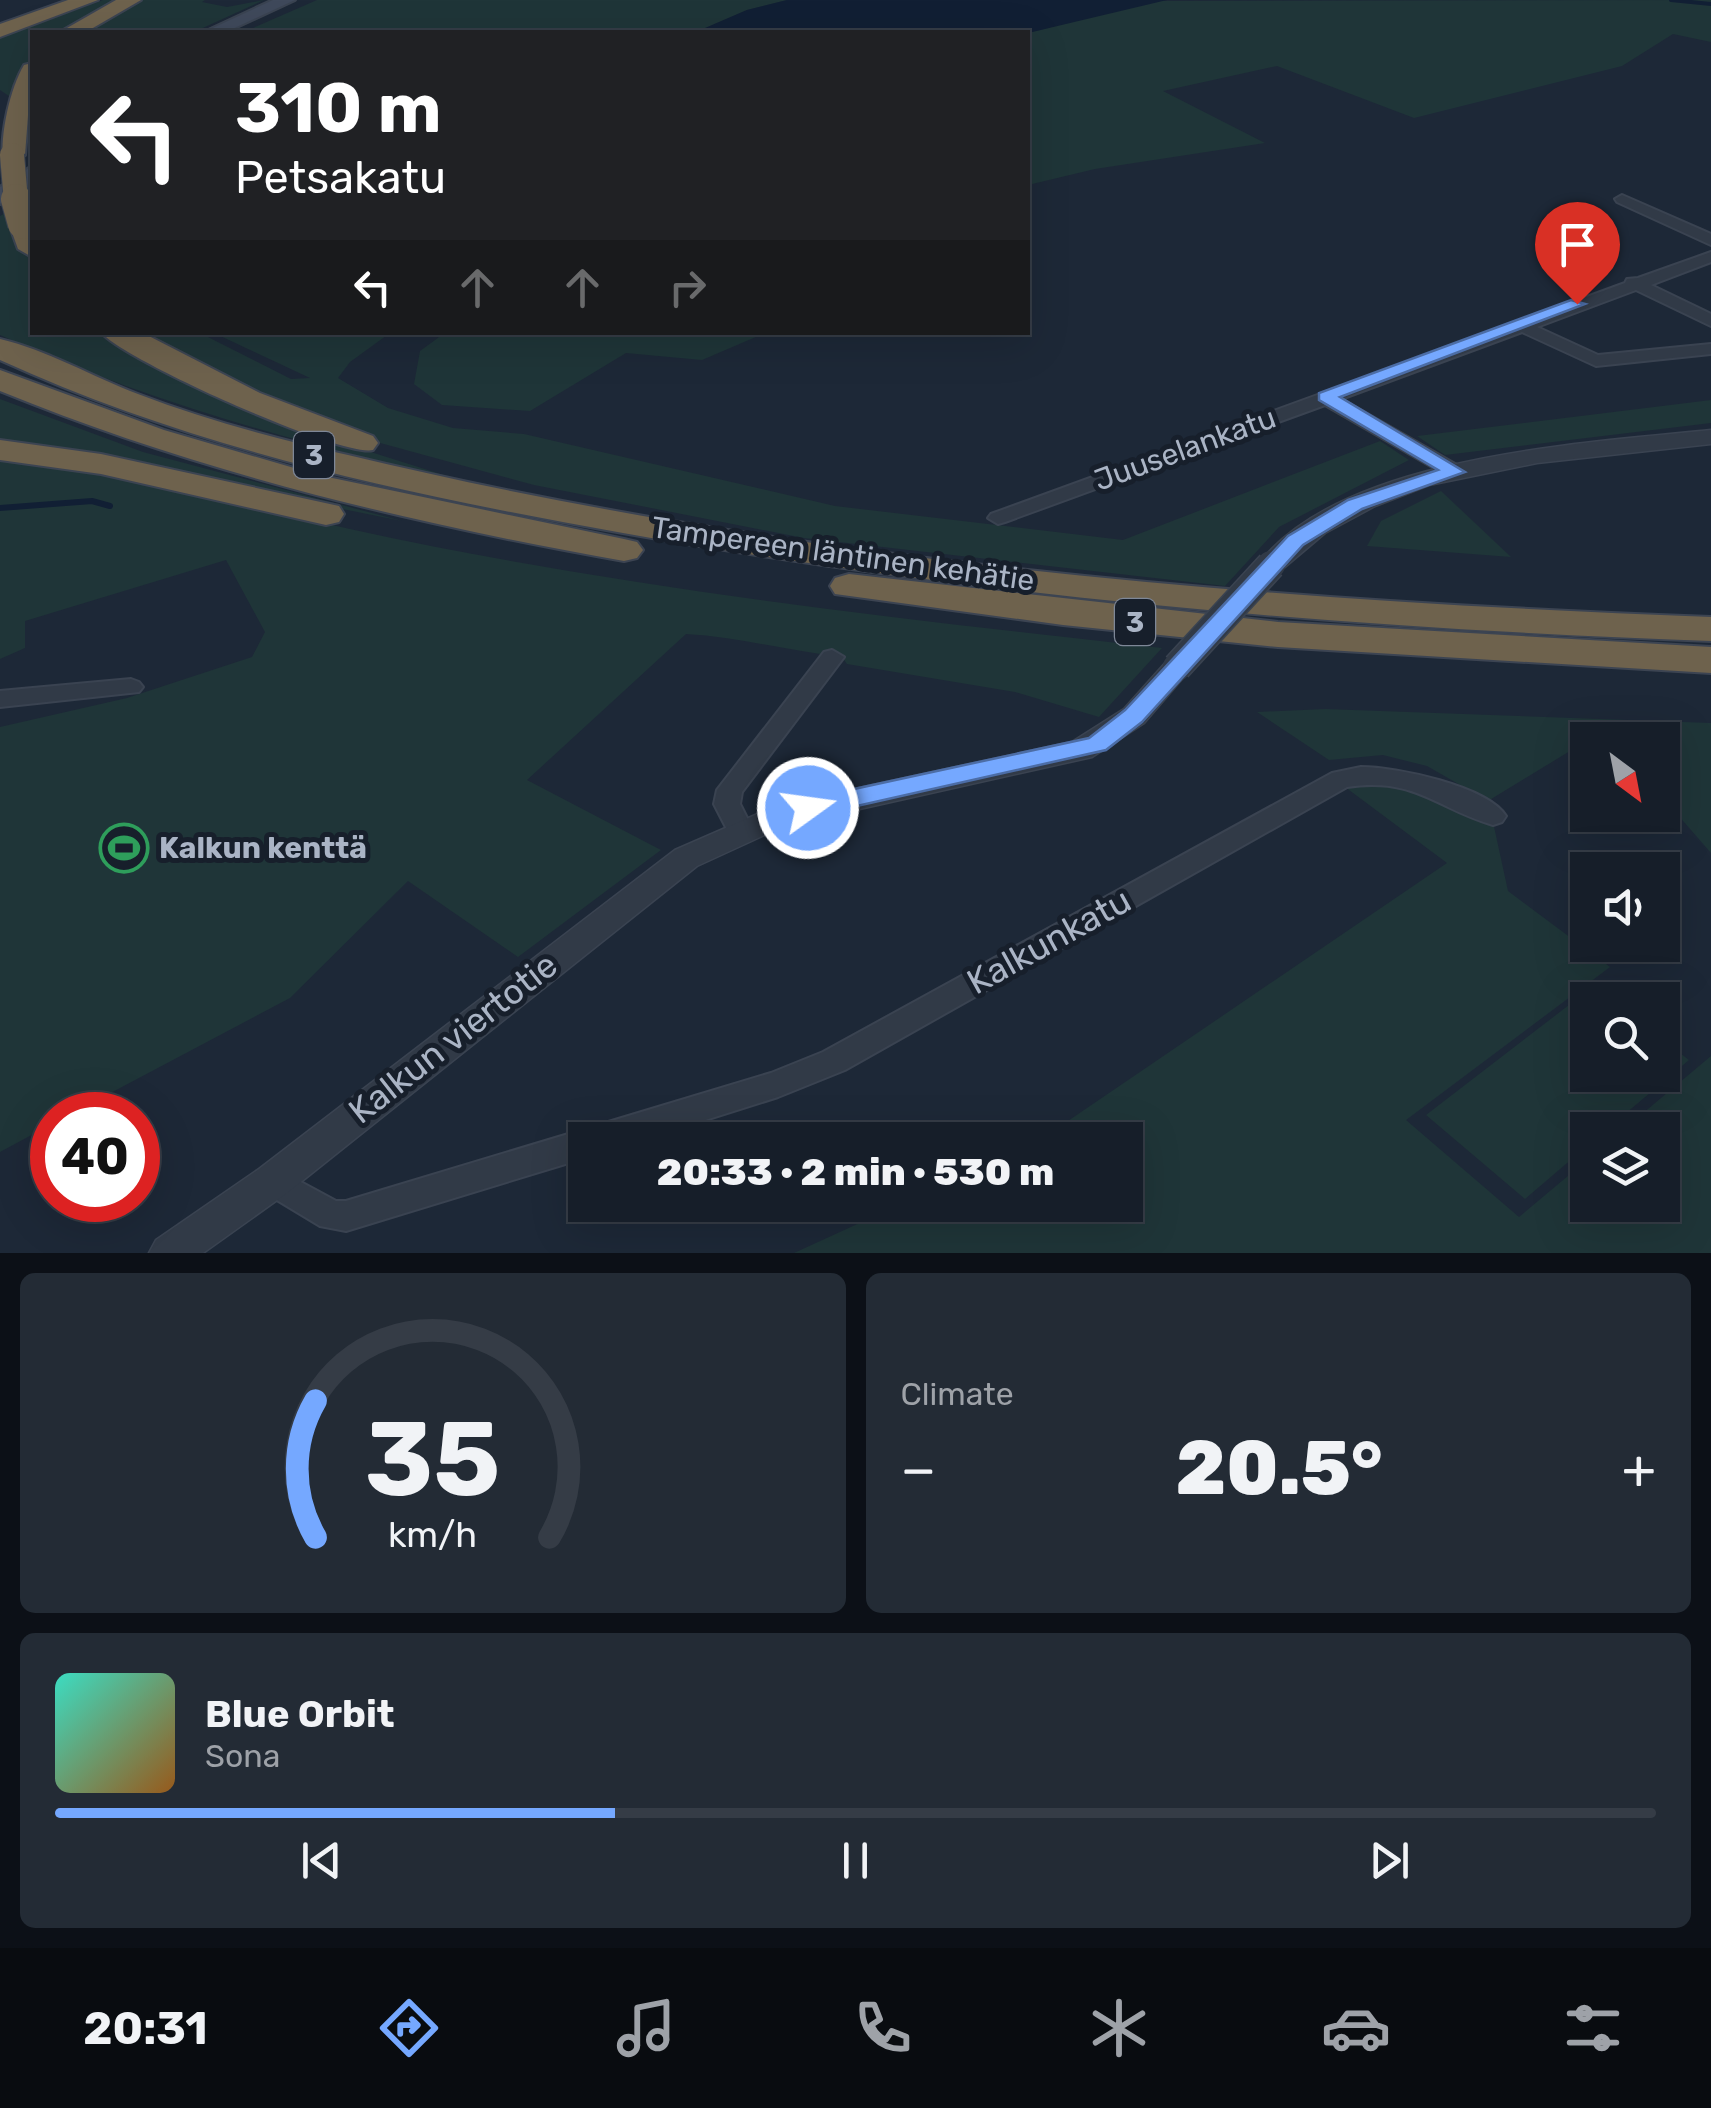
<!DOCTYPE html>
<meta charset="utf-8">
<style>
body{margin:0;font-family:Rubik,sans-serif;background:#232b35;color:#f1f3f6;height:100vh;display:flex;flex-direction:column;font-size:38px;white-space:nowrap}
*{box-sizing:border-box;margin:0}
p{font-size:32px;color:#9ea2a8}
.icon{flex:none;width:55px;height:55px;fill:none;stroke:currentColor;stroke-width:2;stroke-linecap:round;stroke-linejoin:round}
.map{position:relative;height:1253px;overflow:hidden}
.drawer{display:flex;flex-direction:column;gap:20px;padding:20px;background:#0c1017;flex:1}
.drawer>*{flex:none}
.top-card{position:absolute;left:30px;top:30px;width:1000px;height:305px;border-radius:0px;box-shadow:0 10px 40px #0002,0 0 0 2px #353c46;background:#202124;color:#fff;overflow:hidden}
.needle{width:65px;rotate:148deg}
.controls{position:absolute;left:1570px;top:722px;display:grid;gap:20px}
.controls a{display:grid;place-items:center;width:110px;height:110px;border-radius:0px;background:#161e29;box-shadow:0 10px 40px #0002,0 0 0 2px #353c46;font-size:50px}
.speed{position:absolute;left:30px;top:1092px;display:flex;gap:20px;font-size:50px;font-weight:700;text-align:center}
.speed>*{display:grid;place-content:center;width:130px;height:130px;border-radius:50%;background:#161e29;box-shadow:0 10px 40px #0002,0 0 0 2px #353c46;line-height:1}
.speed .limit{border:15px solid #d22;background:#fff;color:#111}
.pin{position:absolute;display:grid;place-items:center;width:85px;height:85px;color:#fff;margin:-102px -42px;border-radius:50% 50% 50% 0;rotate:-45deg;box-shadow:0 0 10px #0007}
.pin .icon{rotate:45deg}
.me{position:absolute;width:110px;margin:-55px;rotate:76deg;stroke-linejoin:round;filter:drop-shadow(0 0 8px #0008)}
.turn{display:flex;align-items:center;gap:35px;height:210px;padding:0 40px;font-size:45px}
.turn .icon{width:130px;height:130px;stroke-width:2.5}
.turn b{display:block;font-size:70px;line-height:85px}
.lanes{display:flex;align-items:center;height:95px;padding:0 40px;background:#0003;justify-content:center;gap:50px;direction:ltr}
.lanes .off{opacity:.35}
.big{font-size:75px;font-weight:800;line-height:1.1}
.drawer .tile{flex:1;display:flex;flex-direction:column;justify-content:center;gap:15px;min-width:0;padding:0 35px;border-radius:15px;background:#232b35}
.drawer .dial{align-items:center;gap:0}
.dial svg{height:260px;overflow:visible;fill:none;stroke:#353c46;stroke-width:7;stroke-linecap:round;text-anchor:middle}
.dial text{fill:#f1f3f6;stroke:none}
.song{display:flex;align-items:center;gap:30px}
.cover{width:120px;height:120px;border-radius:15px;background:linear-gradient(135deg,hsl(170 70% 55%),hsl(30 70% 35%))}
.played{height:10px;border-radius:5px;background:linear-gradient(90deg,#75a8ff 35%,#353c46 35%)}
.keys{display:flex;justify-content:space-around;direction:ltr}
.heat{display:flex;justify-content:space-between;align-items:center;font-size:55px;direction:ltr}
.drawer .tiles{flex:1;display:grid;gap:20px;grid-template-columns:1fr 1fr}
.tile:last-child{grid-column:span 2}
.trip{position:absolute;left:568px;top:1122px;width:575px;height:100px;border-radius:0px;background:#161e29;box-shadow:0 10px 40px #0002,0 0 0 2px #353c46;font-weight:800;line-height:100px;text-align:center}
.tabs{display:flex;height:160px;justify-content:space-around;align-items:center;background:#090c10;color:#9ea2a8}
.tabs .icon{width:70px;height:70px}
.tabs .on{color:#75a8ff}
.tabs b{font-size:45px;color:#f1f3f6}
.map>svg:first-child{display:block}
.green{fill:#1f3538}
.water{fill:#111f34}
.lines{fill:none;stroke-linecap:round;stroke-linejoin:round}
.stream-far1{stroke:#111f34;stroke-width:4}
.stream{stroke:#111f34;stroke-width:6}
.minor-casing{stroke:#3a4351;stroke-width:4}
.tertiary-casing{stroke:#3a4351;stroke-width:3}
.secondary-casing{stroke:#3a4351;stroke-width:4}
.motorway-casing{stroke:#3c4452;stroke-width:4}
.minor{fill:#313a47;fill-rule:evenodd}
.tertiary{fill:#313a47;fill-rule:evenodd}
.secondary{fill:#3f495b;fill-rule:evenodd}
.motorway{fill:#6e624d;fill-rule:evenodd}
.tertiary-bridge-casing{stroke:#3a4351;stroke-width:31;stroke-linecap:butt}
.motorway-bridge-far1-casing{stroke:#3c4452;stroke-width:26;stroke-linecap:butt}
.motorway-bridge-casing{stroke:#3c4452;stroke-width:32;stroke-linecap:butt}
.tertiary-bridge{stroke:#313a47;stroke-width:28}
.motorway-bridge-far1{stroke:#6e624d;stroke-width:24}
.motorway-bridge{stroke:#6e624d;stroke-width:30}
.route{fill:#75a8ff;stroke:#4c6da6;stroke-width:2.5}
.labels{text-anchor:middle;stroke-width:10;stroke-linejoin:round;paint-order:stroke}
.shield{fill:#171f2b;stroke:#7e8797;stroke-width:2.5}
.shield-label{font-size:28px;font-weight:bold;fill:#aab4c5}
.street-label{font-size:30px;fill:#aab4c5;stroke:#171f2b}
.poi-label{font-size:30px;font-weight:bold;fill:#aab4c5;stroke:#171f2b;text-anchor:start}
.near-street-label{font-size:35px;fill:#aab4c5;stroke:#171f2b}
</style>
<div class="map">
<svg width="1711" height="1253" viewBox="0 0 1711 1253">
<rect width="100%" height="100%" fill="#1d2837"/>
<g class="green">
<polygon points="103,0 126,0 67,32 32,32 32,63 12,98 0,90 0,38"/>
<polygon points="139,0 205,0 202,2 227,7 264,0 194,32 81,32"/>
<polygon points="317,0 787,0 747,10 696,32 244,32"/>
<polygon points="1711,0 1711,42 1673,34 1622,66 1414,118 1277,66 1163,91 1265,143 1095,169 1028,185 1028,33 1151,1"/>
<path d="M9,211l23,55v66l71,1 105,60 71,30 190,60c-161,-37 -318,-80 -469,-148v-119z"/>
<polygon points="446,332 765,332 765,333 702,360 626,353 530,411 442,405 414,384 420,351"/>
<polygon points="127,333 200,333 291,379 310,378 214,333 390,333 350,362 338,378 388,408 453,428 524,434 835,506 1123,540 1380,441 1409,460 1279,527 1225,586 804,538 534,485 373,441 284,409"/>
<polygon points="0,399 143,452 402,521 0,440"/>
<polygon points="1711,400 1711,423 1445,455 1417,436"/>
<path d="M0,454c147,22 290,65 436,93 240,47 483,74 726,101l-63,69 -84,-25 -168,-28 -5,-7c-53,-6 -103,-20 -156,-23l-159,146 134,70 -143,107 -110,-76 -118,117 -221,117h-17v9l-52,28v-425l127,-29 125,-41 13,-25 -39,-72 -201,61v27l-25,11z"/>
<polygon points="1441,491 1511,557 1367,546 1381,521"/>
<polygon points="1325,709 1711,723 1711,853 1663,798 1662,740 1588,740 1587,759 1570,751 1488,801 1427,766 1383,755 1329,760 1257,712"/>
<polygon points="1383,781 1440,794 1493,822 1508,891 1610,967 1406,1120 1519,1217 1587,1160 1588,1205 1662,1205 1662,1130 1623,1130 1711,1056 1711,1253 794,1253 899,1205 1125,1205 1125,1140 1040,1140 1447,863 1345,787"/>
<polygon points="1591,988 1607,1000 1588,1000 1588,1075 1662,1075 1663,1040 1689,1060 1606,1130 1588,1130 1587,1146 1525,1199 1426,1115"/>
</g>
<polygon class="water" points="787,0 1167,0 1028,33 696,32 747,10"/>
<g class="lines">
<polyline class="stream-far1" points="1671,0 1711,4"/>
<polyline class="stream" points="0,508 92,501 110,506"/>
<g class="minor-casing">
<g id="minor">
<polygon points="1622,195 1711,234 1711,245 1617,202 1615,199"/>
<polygon points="1711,252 1711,262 1651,285 1711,314 1711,326 1636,290 1537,327 1598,355 1711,344 1711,354 1596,366 1522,332 1341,399 1462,468 1465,472 1462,476 1448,476 1325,405 1005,522 998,524 988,518 991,514 1625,283 1627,279 1638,278"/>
<polygon points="832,650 844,657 742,792 740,804 753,830 749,837 731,837 714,804 717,790 824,652"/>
<polygon points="131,679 139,682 143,687 139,692 0,707 0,691"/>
<path d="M1361,767c35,0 126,19 145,49l-4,6 -9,3c-58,-17 -77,-48 -146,-38l-502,283 -67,27 -136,43h-57v18l-239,73 -26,-5 -58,-35 -5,-10 5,-10 11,-4 63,34h10l425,-128 52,-21 509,-279z"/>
</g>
</g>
<g class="tertiary-casing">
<g id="tertiary">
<path d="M1711,430v14l-174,19 -108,22 -54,21 -50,27 -45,38h-18l-4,-6c81,-109 328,-122 453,-135z"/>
<polygon points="1177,658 1191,667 1187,673 1144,723 1092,757 784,826 697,866 287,1193 203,1253 149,1253 156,1240 259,1169 675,850 776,806 1072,742 1124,709 1167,661"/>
</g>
</g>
<g class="secondary-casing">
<g id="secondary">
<polygon points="273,0 295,0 226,32 204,32"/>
<polygon points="32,166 32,182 0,204 0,187"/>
</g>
</g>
<g class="motorway-casing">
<g id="motorway">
<polygon points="68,0 98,0 0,37 0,24"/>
<polygon points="116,0 141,0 86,32 60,32"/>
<path d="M32,63l-7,92 -13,8 -9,-3c-3,-25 7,-72 21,-95z"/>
<polygon points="23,216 32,218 32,257 18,249 9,224"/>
<path d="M101,332h40l119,61 113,43 5,7 -5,7c-31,8 -252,-91 -272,-118z"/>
<path d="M0,339c47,11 93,38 138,55 68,26 139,45 210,61 446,107 906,145 1363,162v24c-365,-13 -728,-44 -1088,-108 -213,-38 -426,-83 -623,-173z"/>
<path d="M0,370l164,60 154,45 306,64 13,3 6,8 -6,8 -13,3c-214,-38 -423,-88 -624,-170z"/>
<polygon points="0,440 101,454 339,506 344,514 339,522 326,525 101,474 0,460"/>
<polygon points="849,574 1278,622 1711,647 1711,673 1278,647 1063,625 835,594 830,586 835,578"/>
</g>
</g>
<use href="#minor" class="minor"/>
<use href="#tertiary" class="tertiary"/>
<use href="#secondary" class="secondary"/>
<use href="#motorway" class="motorway"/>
<g class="tertiary-bridge-casing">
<polyline id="tertiary-bridge" points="1177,667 1271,565"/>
</g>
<g class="motorway-bridge-far1-casing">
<polyline id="motorway-bridge-far1" points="12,155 16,201"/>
</g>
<g class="motorway-bridge-casing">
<polyline id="motorway-bridge" points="16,199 23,224"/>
</g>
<use href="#tertiary-bridge" class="tertiary-bridge"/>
<use href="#motorway-bridge-far1" class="motorway-bridge-far1"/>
<use href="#motorway-bridge" class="motorway-bridge"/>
</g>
<polygon class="route" points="1571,300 1585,304 1340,397 1465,472 1362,509 1303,545 1142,722 1106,750 808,817 799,815 796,808 808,799 1089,738 1125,710 1288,536 1348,500 1438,470 1319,400 1319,393"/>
<defs>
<g id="stadium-ring" transform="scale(2.5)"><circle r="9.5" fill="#171f2b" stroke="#2e9e5b" stroke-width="1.5"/><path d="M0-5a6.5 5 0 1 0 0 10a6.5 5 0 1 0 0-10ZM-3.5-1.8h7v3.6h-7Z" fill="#2e9e5b"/></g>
</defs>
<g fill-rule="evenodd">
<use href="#stadium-ring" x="124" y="848"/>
</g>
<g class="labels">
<g class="shield">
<rect x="294" y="432" width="40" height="46" rx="8"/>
<rect x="1115" y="599" width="40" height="46" rx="8"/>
</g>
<g class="shield-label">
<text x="314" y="465">3</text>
<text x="1135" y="632">3</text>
</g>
<g class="street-label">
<text transform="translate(1185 449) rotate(-20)" y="10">Juuselankatu</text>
<text transform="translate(843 554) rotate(8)" y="10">Tampereen läntinen kehätie</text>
</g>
<g class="poi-label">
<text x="159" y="858">Kalkun kenttä</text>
</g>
<g class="near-street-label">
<text transform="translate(1049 941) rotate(-29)" y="12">Kalkunkatu</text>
<text transform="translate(453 1038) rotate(-38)" y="12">Kalkun viertotie</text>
</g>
</g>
</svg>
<div class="controls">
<a><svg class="needle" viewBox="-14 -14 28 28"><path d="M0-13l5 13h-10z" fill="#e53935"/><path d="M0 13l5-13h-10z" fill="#9ea2a8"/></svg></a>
<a><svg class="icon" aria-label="sound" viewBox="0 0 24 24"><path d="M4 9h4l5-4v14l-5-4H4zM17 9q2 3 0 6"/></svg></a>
<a><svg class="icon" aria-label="search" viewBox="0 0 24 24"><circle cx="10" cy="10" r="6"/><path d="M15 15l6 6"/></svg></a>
<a><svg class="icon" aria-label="layers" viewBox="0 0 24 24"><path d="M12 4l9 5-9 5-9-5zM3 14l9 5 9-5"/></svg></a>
</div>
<div class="speed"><div class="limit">40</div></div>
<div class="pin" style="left:1577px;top:304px;background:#d93025"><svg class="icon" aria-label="arrive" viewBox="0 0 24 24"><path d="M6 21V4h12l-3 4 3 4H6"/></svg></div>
<svg class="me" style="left:808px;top:808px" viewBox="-20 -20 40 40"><circle r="17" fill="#75a8ff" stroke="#fff" stroke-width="3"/><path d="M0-11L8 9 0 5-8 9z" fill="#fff"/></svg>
<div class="trip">20:33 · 2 min · 530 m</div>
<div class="top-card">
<div class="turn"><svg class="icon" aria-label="left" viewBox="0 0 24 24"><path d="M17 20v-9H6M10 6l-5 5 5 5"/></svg><div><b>310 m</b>Petsakatu</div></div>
<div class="lanes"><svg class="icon" aria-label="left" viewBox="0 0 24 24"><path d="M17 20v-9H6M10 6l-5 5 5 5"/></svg><svg class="icon off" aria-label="ahead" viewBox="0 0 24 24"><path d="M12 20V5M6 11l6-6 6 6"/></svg><svg class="icon off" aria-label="ahead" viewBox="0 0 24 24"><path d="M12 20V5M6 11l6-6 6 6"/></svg><svg class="icon off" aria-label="right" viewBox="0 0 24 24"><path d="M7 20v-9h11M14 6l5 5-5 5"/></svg></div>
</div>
</div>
<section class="drawer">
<div class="tiles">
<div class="tile dial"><svg viewBox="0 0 100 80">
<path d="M14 69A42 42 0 1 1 86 69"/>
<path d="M14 69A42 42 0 0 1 14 27" stroke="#75a8ff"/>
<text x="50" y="56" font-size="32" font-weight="700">35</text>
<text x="50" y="72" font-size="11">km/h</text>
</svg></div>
<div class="tile"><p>Climate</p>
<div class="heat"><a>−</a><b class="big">20.5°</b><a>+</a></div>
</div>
<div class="tile">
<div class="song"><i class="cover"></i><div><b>Blue Orbit</b><p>Sona</p></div></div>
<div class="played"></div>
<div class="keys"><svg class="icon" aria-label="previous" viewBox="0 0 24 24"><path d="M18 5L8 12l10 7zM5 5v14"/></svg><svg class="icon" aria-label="pause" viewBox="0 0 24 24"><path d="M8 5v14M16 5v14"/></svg><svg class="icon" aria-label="next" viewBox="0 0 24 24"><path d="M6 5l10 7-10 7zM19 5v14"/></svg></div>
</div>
</div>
</section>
<nav class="tabs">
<b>20:31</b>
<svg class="icon on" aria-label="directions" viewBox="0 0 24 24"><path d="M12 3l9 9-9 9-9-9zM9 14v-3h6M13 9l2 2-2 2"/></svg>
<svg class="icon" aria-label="music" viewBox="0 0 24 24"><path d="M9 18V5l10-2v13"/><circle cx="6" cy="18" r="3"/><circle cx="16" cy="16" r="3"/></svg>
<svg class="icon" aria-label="phone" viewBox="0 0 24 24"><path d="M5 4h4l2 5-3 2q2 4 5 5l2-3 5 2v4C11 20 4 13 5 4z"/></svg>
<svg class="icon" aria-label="climate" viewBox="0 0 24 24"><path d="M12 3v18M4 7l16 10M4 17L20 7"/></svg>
<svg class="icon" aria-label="car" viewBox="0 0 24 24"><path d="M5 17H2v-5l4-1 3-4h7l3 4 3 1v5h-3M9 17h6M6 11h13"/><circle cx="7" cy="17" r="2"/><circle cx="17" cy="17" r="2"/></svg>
<svg class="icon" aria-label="filters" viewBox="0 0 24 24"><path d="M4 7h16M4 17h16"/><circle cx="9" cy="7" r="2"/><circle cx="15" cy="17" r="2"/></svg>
</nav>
